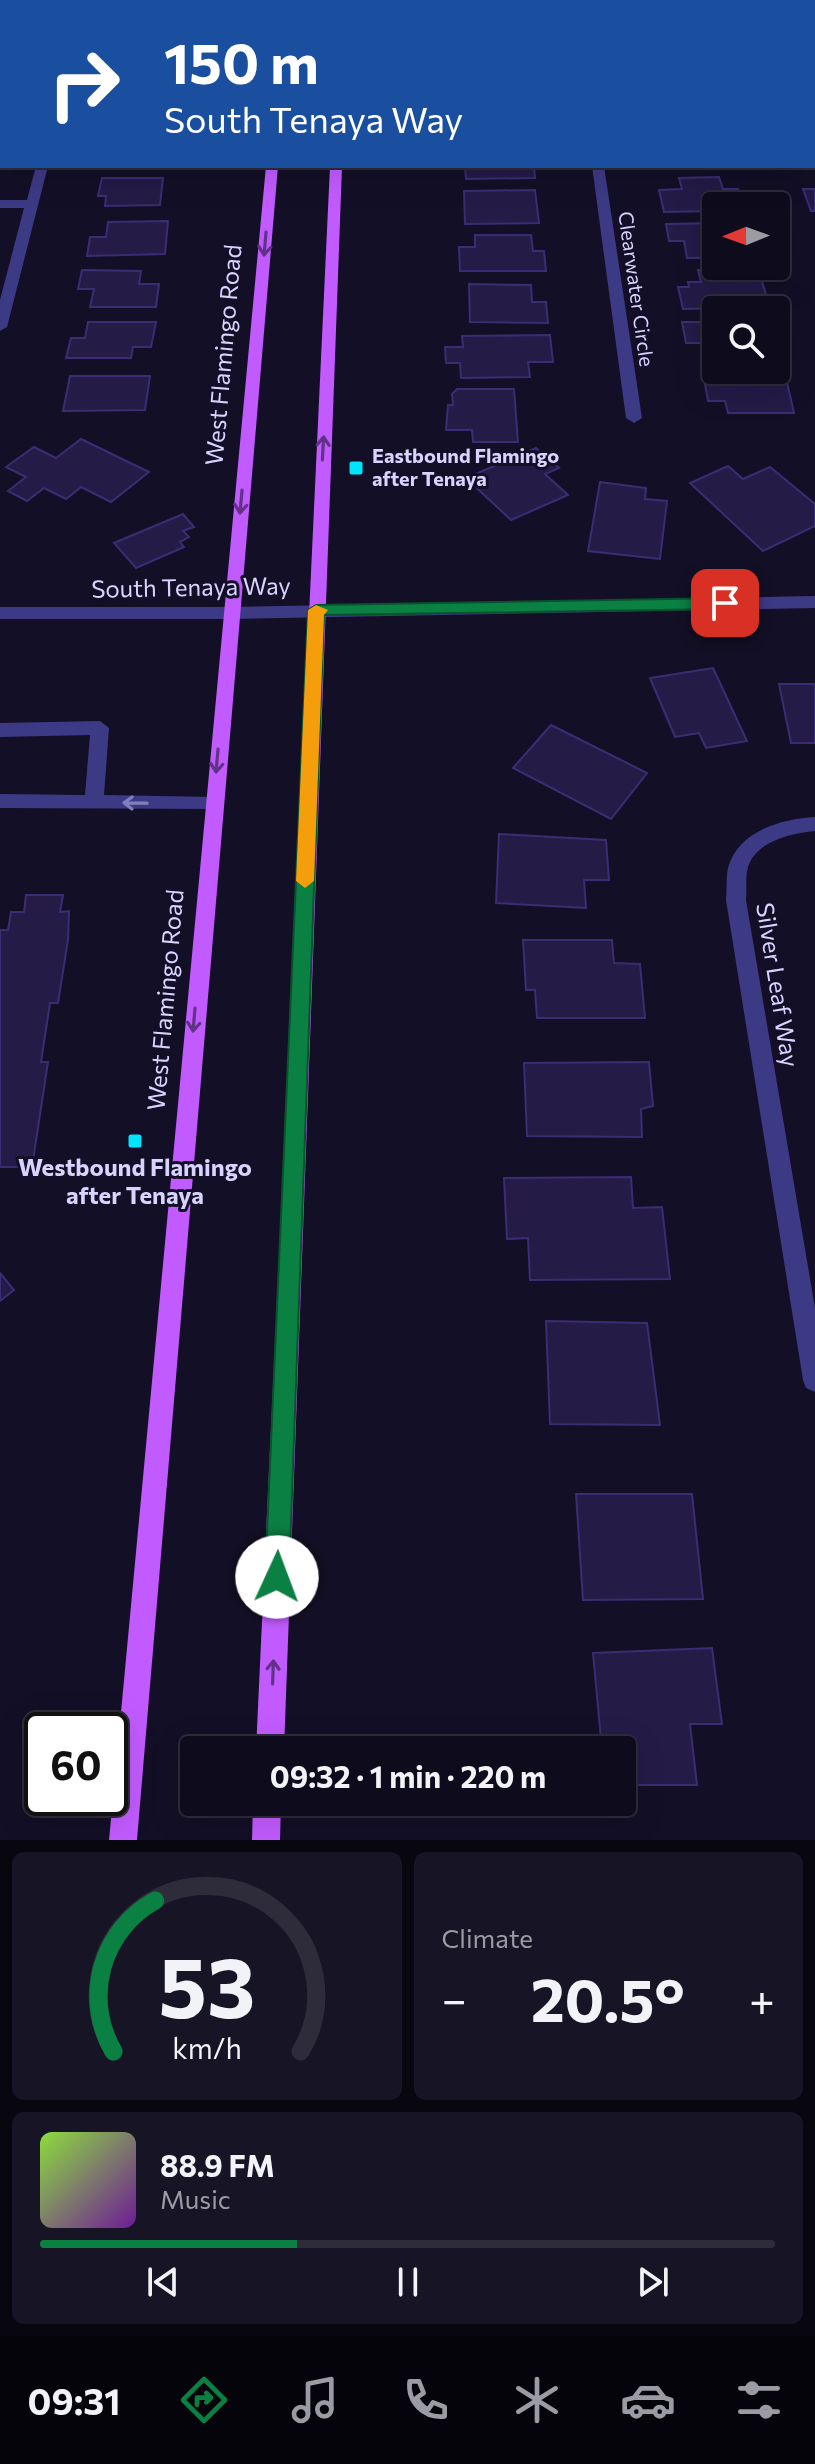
<!DOCTYPE html>
<meta charset="utf-8">
<style>
body{margin:0;font-family:Commissioner,sans-serif;background:#171425;color:#f1f3f6;height:100vh;display:flex;flex-direction:column;font-size:30px;white-space:nowrap}
*{box-sizing:border-box;margin:0}
p{font-size:26px;color:#9b9ba3}
.icon{flex:none;width:44px;height:44px;fill:none;stroke:currentColor;stroke-width:2;stroke-linecap:round;stroke-linejoin:round}
.map{position:relative;height:1840px;overflow:hidden}
.panel{display:flex;flex-direction:column;gap:12px;padding:12px;background:#08060f;flex:1}
.panel>*{flex:none}
.guide{position:absolute;left:0px;top:0px;width:816px;height:168px;box-shadow:0 8px 32px #0002,0 0 0 2px #2e2b3b;background:#1a4fa0;color:#fff;overflow:hidden}
.needle{width:52px;rotate:269deg}
.fabs{position:absolute;left:702px;top:192px;display:grid;gap:16px}
.fabs a{display:grid;place-items:center;width:88px;height:88px;border-radius:8px;background:#0e0b1c;box-shadow:0 8px 32px #0002,0 0 0 2px #2e2b3b;font-size:40px}
.speed{position:absolute;left:24px;top:1712px;display:flex;gap:16px;font-size:40px;font-weight:700;text-align:center}
.speed>*{display:grid;place-content:center;width:104px;height:104px;border-radius:50%;background:#0e0b1c;box-shadow:0 8px 32px #0002,0 0 0 2px #2e2b3b;line-height:1}
.speed .limit{border:4px solid #111;border-radius:12px;background:#fff;color:#111}
.pin{position:absolute;display:grid;place-items:center;width:68px;height:68px;color:#fff;margin:-34px;border-radius:16px;box-shadow:0 4px 12px #0006}
.me{position:absolute;width:88px;margin:-44px;rotate:2deg;stroke-linejoin:round;filter:drop-shadow(0 0 6px #0008)}
.turn{display:flex;align-items:center;gap:28px;height:168px;padding:0 32px;font-size:36px}
.turn .icon{width:104px;height:104px;stroke-width:2.5}
.turn b{display:block;font-size:56px;line-height:68px}
.big{font-size:60px;font-weight:700;line-height:1.1}
.panel .widget{flex:1;display:flex;flex-direction:column;justify-content:center;gap:12px;min-width:0;padding:0 28px;border-radius:12px;background:#171425}
.panel .dial{align-items:center;gap:0}
.dial svg{height:208px;overflow:visible;fill:none;stroke:#2e2b3b;stroke-width:7;stroke-linecap:round;text-anchor:middle}
.dial text{fill:#f1f3f6;stroke:none}
.song{display:flex;align-items:center;gap:24px}
.cover{width:96px;height:96px;border-radius:12px;background:linear-gradient(135deg,hsl(90 70% 55%),hsl(280 70% 35%))}
.played{height:8px;border-radius:4px;background:linear-gradient(90deg,#0b8043 35%,#2e2b3b 35%)}
.keys{display:flex;justify-content:space-around;direction:ltr}
.heat{display:flex;justify-content:space-between;align-items:center;font-size:44px;direction:ltr}
.panel .tiles{flex:1;display:grid;gap:12px;grid-template-columns:1fr 1fr}
.widget:last-child{grid-column:span 2}
.trip{position:absolute;left:180px;top:1736px;width:456px;height:80px;border-radius:8px;background:#0e0b1c;box-shadow:0 8px 32px #0002,0 0 0 2px #2e2b3b;font-weight:700;line-height:80px;text-align:center}
.dock{display:flex;height:128px;justify-content:space-around;align-items:center;background:#06040b;color:#9b9ba3}
.dock .icon{width:56px;height:56px}
.dock .on{color:#0b8043}
.dock b{font-size:36px;color:#f1f3f6}
.map>svg:first-child{display:block}
.building{fill:#241b47;stroke:#3b2d73;stroke-width:2}
.lines{fill:none;stroke-linecap:round;stroke-linejoin:round}
.service{fill:#3d3a85;fill-rule:evenodd}
.minor{fill:#3d3a85;fill-rule:evenodd}
.tertiary{fill:#3d3a85;fill-rule:evenodd}
.primary{fill:#c25bff;fill-rule:evenodd}
.oneway{stroke:#623188}
.oneway2{stroke:#837fbc}
.route{fill:#0b8043;stroke:#07532c;stroke-width:2}
.slow{fill:#f59e0b}
.poi-dot{fill:#00e5ff;stroke:#130f26;stroke-width:3}
.labels{text-anchor:middle;stroke-width:6;stroke-linejoin:round;paint-order:stroke}
.far-street-label{font-size:20px;fill:#d9d4ff;stroke:#130f26}
.far-poi-label{font-size:20px;font-weight:bold;fill:#d9d4ff;stroke:#130f26;text-anchor:start}
.street-label{font-size:24px;fill:#d9d4ff;stroke:#130f26}
.poi-label{font-size:24px;font-weight:bold;fill:#d9d4ff;stroke:#130f26}
</style>
<div class="map">
<svg width="815" height="1840" viewBox="0 0 815 1840">
<rect width="100%" height="100%" fill="#130f26"/>
<g class="building">
<polygon points="465,166 534,166 535,178 466,179"/>
<polygon points="719,177 723,189 738,189 743,206 716,206 716,211 664,212 659,190 682,189 679,178"/>
<polygon points="102,178 163,178 160,205 105,206 106,196 98,196"/>
<polygon points="803,189 815,189 815,211 811,211"/>
<polygon points="535,190 539,223 465,224 464,191"/>
<polygon points="168,221 165,254 87,256 90,237 106,237 108,222"/>
<polygon points="716,223 716,258 687,258 684,241 669,241 666,224"/>
<polygon points="475,235 531,235 533,251 544,251 546,271 460,271 459,247 475,247"/>
<polygon points="758,269 770,307 683,309 678,287 689,287 688,282 701,282 698,270"/>
<polygon points="82,270 141,271 139,284 159,284 156,307 90,307 94,289 78,289"/>
<polygon points="469,284 531,285 532,302 546,302 548,323 470,322"/>
<polygon points="88,322 156,322 151,347 133,347 131,358 66,358 71,338 85,338"/>
<polygon points="682,322 716,322 716,362 706,362 702,343 686,343"/>
<polygon points="550,335 553,362 528,362 530,377 461,378 460,363 446,363 445,347 463,347 462,336"/>
<polygon points="703,373 785,373 794,413 728,413 725,401 708,401"/>
<polygon points="70,376 150,376 145,410 63,411"/>
<polygon points="457,389 514,389 518,442 473,442 472,430 446,430 448,405 453,405 452,394"/>
<polygon points="81,439 149,472 111,502 81,487 66,499 44,488 27,501 8,491 26,477 6,467 34,447 56,458"/>
<polygon points="536,448 559,468 545,474 568,495 511,520 466,478"/>
<polygon points="728,466 743,479 770,467 815,504 815,526 763,551 690,483"/>
<polygon points="600,482 646,488 645,499 667,501 660,559 588,551"/>
<polygon points="183,514 194,527 183,531 189,537 180,542 184,547 136,568 114,543"/>
<polygon points="713,668 747,741 706,748 699,733 675,737 650,678"/>
<polygon points="779,684 815,684 815,743 791,743"/>
<polygon points="551,725 647,773 611,819 513,768"/>
<polygon points="499,834 606,840 609,880 584,880 586,908 496,903"/>
<polygon points="26,895 63,895 60,912 69,911 68,940 58,1003 50,1003 41,1062 48,1062 32,1167 0,1167 0,930 8,930 11,912 24,912"/>
<polygon points="523,940 612,940 614,963 640,964 645,1018 537,1018 535,990 526,990"/>
<polygon points="649,1062 653,1106 641,1109 642,1137 527,1136 524,1063"/>
<polygon points="631,1177 633,1208 662,1207 670,1279 530,1280 528,1238 507,1239 504,1178"/>
<polygon points="0,1273 14,1290 0,1301"/>
<polygon points="546,1321 647,1323 660,1425 550,1424"/>
<polygon points="576,1494 692,1494 703,1599 583,1600"/>
<polygon points="712,1648 722,1724 690,1724 697,1785 622,1785 622,1750 602,1750 593,1653"/>
</g>
<g class="lines">
<polygon class="service" points="100,721 109,728 104,795 213,797 220,799 222,804 220,809 0,808 0,794 85,795 90,735 0,737 0,723"/>
<g class="minor">
<polygon points="79,0 91,0 78,2"/>
<rect x="814" y="80" width="1" height="8"/>
<polygon points="36,166 48,166 7,327 0,331 0,300 24,208 0,208 0,200 27,200"/>
<polygon points="592,166 604,166 642,418 634,423 626,418"/>
<path d="M815,817v14c-23,2 -59,10 -67,36 -3,10 -1,22 -2,33l69,408v84l-9,-4 -3,-8 -77,-480c1,-10 0,-22 2,-32 10,-37 53,-49 87,-51z"/>
</g>
<polygon class="tertiary" points="815,596 815,608 231,619 0,619 0,607 231,607"/>
<g class="primary">
<rect x="282" y="0" width="12" height="2"/>
<rect x="337" y="0" width="12" height="2"/>
<polygon points="266,166 278,166 137,1840 109,1840"/>
<polygon points="330,166 342,166 284,1750 256,1750"/>
<polygon points="253,1802 281,1802 280,1840 252,1840"/>
</g>
</g>
<defs><path id="oneway-shaft" d="M-6 0H5M1.5-3L5.5 0L1.5 3" fill="none" stroke-width="1.6" stroke-linecap="round" stroke-linejoin="round" transform="scale(2)"/></defs>
<g class="oneway">
<use href="#oneway-shaft" transform="translate(265 244) rotate(95)"/>
<use href="#oneway-shaft" transform="translate(323 448) rotate(-87)"/>
<use href="#oneway-shaft" transform="translate(241 502) rotate(95)"/>
<use href="#oneway-shaft" transform="translate(217 761) rotate(95)"/>
<use href="#oneway-shaft" transform="translate(194 1020) rotate(95)"/>
<use href="#oneway-shaft" transform="translate(273 1672) rotate(-88)"/>
</g>
<use class="oneway2" href="#oneway-shaft" transform="translate(135 803) rotate(-179)"/>
<polygon class="route" points="725,598 733,603 725,609 324,615 289,1577 285,1585 277,1589 268,1585 265,1577 308,610 316,605"/>
<polygon class="slow" points="316,605 328,610 324,615 314,881 305,888 296,881 308,610"/>
<g class="poi-dot">
<rect x="348" y="460" width="16" height="16" rx="4"/>
<rect x="127" y="1133" width="16" height="16" rx="4"/>
</g>
<g class="labels">
<g class="far-street-label">
<text transform="translate(636 289) rotate(82)" y="7">Clearwater Circle</text>
</g>
<g class="far-poi-label">
<text x="372" y="463">Eastbound Flamingo<tspan x="372" dy="23">after Tenaya</tspan></text>
</g>
<g class="street-label">
<text transform="translate(224 355) rotate(-85)" y="8">West Flamingo Road</text>
<text transform="translate(191 588) rotate(-1)" y="8">South Tenaya Way</text>
<text transform="translate(777 985) rotate(81)" y="8">Silver Leaf Way</text>
<text transform="translate(166 1000) rotate(-85)" y="8">West Flamingo Road</text>
</g>
<g class="poi-label">
<text x="135" y="1176">Westbound Flamingo<tspan x="135" dy="28">after Tenaya</tspan></text>
</g>
</g>
</svg>
<div class="fabs">
<a><svg class="needle" viewBox="-14 -14 28 28"><path d="M0-13l5 13h-10z" fill="#e53935"/><path d="M0 13l5-13h-10z" fill="#9b9ba3"/></svg></a>
<a><svg class="icon" aria-label="search" viewBox="0 0 24 24"><circle cx="10" cy="10" r="6"/><path d="M15 15l6 6"/></svg></a>
</div>
<div class="speed"><div class="limit">60</div></div>
<div class="pin" style="left:725px;top:603px;background:#d93025"><svg class="icon" aria-label="arrive" viewBox="0 0 24 24"><path d="M6 21V4h12l-3 4 3 4H6"/></svg></div>
<svg class="me" style="left:277px;top:1577px" viewBox="-20 -20 40 40"><circle r="19" fill="#fff"/><path d="M0-13L10 11 0 6-10 11z" fill="#0b8043"/></svg>
<div class="trip">09:32 · 1 min · 220 m</div>
<div class="guide">
<div class="turn"><svg class="icon" aria-label="right" viewBox="0 0 24 24"><path d="M7 20v-9h11M14 6l5 5-5 5"/></svg><div><b>150 m</b>South Tenaya Way</div></div>
</div>
</div>
<section class="panel">
<div class="tiles">
<div class="widget dial"><svg viewBox="0 0 100 80">
<path d="M14 69A42 42 0 1 1 86 69"/>
<path d="M14 69A42 42 0 0 1 30 11" stroke="#0b8043"/>
<text x="50" y="56" font-size="32" font-weight="700">53</text>
<text x="50" y="72" font-size="11">km/h</text>
</svg></div>
<div class="widget"><p>Climate</p>
<div class="heat"><a>−</a><b class="big">20.5°</b><a>+</a></div>
</div>
<div class="widget">
<div class="song"><i class="cover"></i><div><b>88.9 FM</b><p>Music</p></div></div>
<div class="played"></div>
<div class="keys"><svg class="icon" aria-label="previous" viewBox="0 0 24 24"><path d="M18 5L8 12l10 7zM5 5v14"/></svg><svg class="icon" aria-label="pause" viewBox="0 0 24 24"><path d="M8 5v14M16 5v14"/></svg><svg class="icon" aria-label="next" viewBox="0 0 24 24"><path d="M6 5l10 7-10 7zM19 5v14"/></svg></div>
</div>
</div>
</section>
<nav class="dock">
<b>09:31</b>
<svg class="icon on" aria-label="directions" viewBox="0 0 24 24"><path d="M12 3l9 9-9 9-9-9zM9 14v-3h6M13 9l2 2-2 2"/></svg>
<svg class="icon" aria-label="music" viewBox="0 0 24 24"><path d="M9 18V5l10-2v13"/><circle cx="6" cy="18" r="3"/><circle cx="16" cy="16" r="3"/></svg>
<svg class="icon" aria-label="phone" viewBox="0 0 24 24"><path d="M5 4h4l2 5-3 2q2 4 5 5l2-3 5 2v4C11 20 4 13 5 4z"/></svg>
<svg class="icon" aria-label="climate" viewBox="0 0 24 24"><path d="M12 3v18M4 7l16 10M4 17L20 7"/></svg>
<svg class="icon" aria-label="car" viewBox="0 0 24 24"><path d="M5 17H2v-5l4-1 3-4h7l3 4 3 1v5h-3M9 17h6M6 11h13"/><circle cx="7" cy="17" r="2"/><circle cx="17" cy="17" r="2"/></svg>
<svg class="icon" aria-label="filters" viewBox="0 0 24 24"><path d="M4 7h16M4 17h16"/><circle cx="9" cy="7" r="2"/><circle cx="15" cy="17" r="2"/></svg>
</nav>
